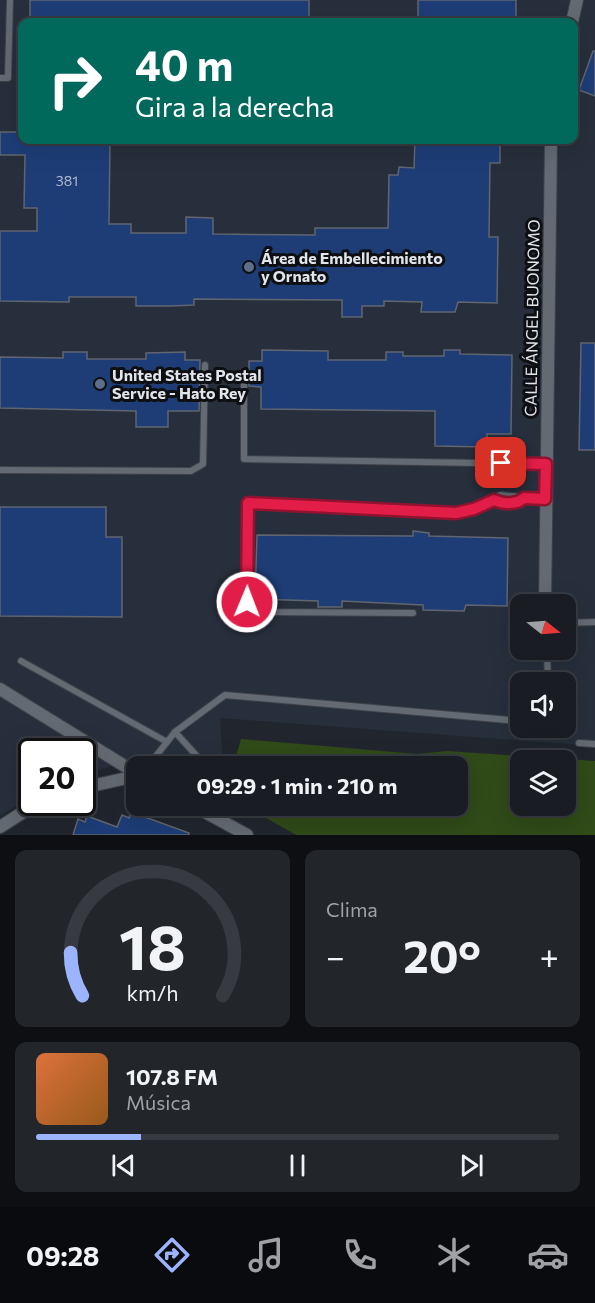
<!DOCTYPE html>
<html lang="es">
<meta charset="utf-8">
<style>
body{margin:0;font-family:Commissioner,sans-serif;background:#22252a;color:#f1f3f6;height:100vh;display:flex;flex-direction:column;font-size:22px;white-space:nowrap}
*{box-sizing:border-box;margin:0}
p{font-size:20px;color:#9fa1a5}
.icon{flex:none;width:33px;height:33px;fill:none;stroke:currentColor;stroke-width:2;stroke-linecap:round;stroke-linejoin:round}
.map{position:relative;height:835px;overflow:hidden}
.sheet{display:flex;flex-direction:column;gap:15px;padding:15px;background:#0e0f13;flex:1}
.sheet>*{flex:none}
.banner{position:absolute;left:18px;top:18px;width:560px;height:126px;border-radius:12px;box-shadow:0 6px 24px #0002,0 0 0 2px #373a40;background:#00695c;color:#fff;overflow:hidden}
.needle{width:39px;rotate:107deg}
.buttons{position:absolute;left:510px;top:594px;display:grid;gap:12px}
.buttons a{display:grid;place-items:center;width:66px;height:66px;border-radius:12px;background:#191c22;box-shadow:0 6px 24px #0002,0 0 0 2px #373a40;font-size:30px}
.speed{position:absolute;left:18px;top:738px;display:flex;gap:12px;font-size:30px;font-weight:700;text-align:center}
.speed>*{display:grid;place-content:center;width:78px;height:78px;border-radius:50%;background:#191c22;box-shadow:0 6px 24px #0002,0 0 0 2px #373a40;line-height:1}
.speed .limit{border:3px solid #111;border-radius:9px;background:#fff;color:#111}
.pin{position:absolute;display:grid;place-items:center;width:51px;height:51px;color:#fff;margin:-26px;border-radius:12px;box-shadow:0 3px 9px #0006}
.me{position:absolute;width:66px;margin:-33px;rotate:1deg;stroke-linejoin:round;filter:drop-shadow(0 0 4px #0008)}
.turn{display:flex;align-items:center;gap:21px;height:126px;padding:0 18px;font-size:27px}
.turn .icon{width:78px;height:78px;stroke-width:2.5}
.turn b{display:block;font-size:42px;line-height:51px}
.big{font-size:45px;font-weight:700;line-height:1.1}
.sheet .widget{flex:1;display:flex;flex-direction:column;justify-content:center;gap:9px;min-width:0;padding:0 21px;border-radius:12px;background:#22252a}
.sheet .dial{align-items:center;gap:0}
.dial svg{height:156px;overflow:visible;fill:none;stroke:#373a40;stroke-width:7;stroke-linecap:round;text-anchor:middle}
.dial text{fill:#f1f3f6;stroke:none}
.song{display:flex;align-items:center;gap:18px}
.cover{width:72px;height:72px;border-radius:9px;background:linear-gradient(135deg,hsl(20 70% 55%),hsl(30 70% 35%))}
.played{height:6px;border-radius:3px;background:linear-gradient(90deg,#9bb4fd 20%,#373a40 20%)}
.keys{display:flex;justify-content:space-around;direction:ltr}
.heat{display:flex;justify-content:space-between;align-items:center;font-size:33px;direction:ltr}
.sheet .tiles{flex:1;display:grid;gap:15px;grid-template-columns:1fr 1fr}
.widget:last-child{grid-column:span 2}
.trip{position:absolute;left:126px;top:756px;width:342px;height:60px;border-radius:12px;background:#191c22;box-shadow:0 6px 24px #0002,0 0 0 2px #373a40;font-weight:700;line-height:60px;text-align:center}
.dock{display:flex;height:96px;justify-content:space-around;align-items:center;background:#0a0b0e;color:#9fa1a5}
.dock .icon{width:42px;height:42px}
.dock .on{color:#9bb4fd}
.dock b{font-size:27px;color:#f1f3f6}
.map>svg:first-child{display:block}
.built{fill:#272f3c;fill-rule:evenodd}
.green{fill:#304a18;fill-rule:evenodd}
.building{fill:#1e3d77;stroke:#60656f;stroke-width:1.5}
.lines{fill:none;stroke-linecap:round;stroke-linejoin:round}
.lane-casing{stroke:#3f4249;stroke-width:8}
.street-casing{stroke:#3f4249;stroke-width:14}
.lane{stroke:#646a73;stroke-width:6}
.street{stroke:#646a73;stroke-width:12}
.route-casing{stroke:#92132f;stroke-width:15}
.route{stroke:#e11d48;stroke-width:10}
.service-dot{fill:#5c6f8a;stroke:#0d0f12;stroke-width:2}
.labels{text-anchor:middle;stroke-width:6;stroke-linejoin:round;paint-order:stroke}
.number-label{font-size:14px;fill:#b1bbce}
.poi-label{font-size:16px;font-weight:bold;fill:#e2e5eb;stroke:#0d0f12;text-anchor:start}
.street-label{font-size:16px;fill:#e2e5eb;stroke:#0d0f12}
</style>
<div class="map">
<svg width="595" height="835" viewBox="0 0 595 835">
<rect width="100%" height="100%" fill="#21262e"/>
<path class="built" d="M0,0h595v746l-375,-28 3,48h-63l-16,-8 -61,16 -1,-22h-50l-1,44 -31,20zM22,22h551v118h-551zM520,604h46v46h-46zM520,682h46v46h-46z"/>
<path class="green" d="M241,739l176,15 30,-3 148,10v74h-299l-51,-29h213v-40h-225zM520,760h46v46h-46z"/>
<g class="building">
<rect x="30" y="0" width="279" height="22"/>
<rect x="418" y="0" width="98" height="22"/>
<polygon points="593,51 595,51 595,96 579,90"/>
<polygon points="0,132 22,132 22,140 110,140 109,224 131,224 131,233 186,233 186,217 213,218 213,234 315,235 315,228 388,228 389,175 398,175 399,167 414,168 415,140 500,140 500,163 490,163 489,237 498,237 497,303 458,302 455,312 421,312 422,302 384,301 384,306 362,306 362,317 342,317 342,300 194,299 194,305 170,306 136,306 136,297 69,297 69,302 0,301 0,231 37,231 37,208 24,208 25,155 0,155"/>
<polygon points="581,343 595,343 595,450 579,450"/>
<polygon points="262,350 328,351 328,360 386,360 386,352 403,352 403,356 444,356 444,350 460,350 460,354 512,355 511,434 487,434 487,447 435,446 435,411 261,409 261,387 249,386 249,361 262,361"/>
<polygon points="63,352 87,352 87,359 146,359 146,353 185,352 185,360 200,360 199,411 168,411 168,427 136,427 136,411 0,408 0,357 63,358"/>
<polygon points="0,507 106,507 106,537 122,537 122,617 0,616"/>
<polygon points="413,531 429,533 429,536 508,538 507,606 466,605 464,611 423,610 423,605 342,601 342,607 318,607 318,601 255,599 257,535 413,536"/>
<polygon points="131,812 189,833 189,835 73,835 78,819 85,822 87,816 117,827 122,815 129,818"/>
</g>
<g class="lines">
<g class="lane-casing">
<g id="lane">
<polyline points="0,78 8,78 10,0"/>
<polyline points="244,371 244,459 546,464"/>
<polyline points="0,470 191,471 203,464 205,365"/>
<path d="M494,500c9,3 22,4 30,-2"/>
<polyline points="413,613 268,612 247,602 248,503 456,513 474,509 500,495 545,499"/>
<polyline points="566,623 595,622"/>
<polyline points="547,650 548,682"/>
<polyline points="21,661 167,742"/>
<polyline points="175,732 205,765"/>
<polyline points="579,743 595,744"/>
<polyline points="148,766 175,732 225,695 520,721"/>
</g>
</g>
<g class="street-casing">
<g id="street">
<polyline points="572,22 577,0"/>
<polyline points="545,604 551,140"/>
<polyline points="0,689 136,773"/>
<polyline points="82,788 136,776"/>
<polyline points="194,806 247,835"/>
<polyline points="0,827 39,802"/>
</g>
</g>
<use href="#lane" class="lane"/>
<use href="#street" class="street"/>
</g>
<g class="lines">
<g class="route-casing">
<path id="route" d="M247,602l1,-99 208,10 18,-4 20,-9c9,4 22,5 30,-2l21,1 1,-35 -45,-1"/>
</g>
<use href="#route" class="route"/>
</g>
<g class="service-dot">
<circle cx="249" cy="267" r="6"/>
<circle cx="100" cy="384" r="6"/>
</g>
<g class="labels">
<g class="number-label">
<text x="67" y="186">381</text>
</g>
<g class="poi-label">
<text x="261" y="264">Área de Embellecimiento<tspan x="261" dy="18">y Ornato</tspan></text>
<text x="112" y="381">United States Postal<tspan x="112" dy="18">Service - Hato Rey</tspan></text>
</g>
<g class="street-label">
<text transform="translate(532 318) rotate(-89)" y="6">CALLE ÁNGEL BUONOMO</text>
</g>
</g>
</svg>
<div class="buttons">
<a><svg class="needle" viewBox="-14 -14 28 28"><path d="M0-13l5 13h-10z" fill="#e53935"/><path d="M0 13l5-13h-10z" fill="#9fa1a5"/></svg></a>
<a><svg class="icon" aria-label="sound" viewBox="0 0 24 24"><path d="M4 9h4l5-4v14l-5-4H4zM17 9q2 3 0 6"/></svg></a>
<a><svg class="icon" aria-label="layers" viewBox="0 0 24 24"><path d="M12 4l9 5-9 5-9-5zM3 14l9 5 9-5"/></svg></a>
</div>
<div class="speed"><div class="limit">20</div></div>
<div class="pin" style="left:501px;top:463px;background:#d93025"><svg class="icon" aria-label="arrive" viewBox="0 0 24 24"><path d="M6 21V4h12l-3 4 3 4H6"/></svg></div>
<svg class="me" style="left:247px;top:602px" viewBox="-20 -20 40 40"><circle r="17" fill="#e11d48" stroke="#fff" stroke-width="3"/><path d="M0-11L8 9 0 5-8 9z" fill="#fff"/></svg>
<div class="trip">09:29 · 1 min · 210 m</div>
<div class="banner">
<div class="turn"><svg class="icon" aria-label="right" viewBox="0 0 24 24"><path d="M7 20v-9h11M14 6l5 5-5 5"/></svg><div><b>40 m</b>Gira a la derecha</div></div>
</div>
</div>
<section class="sheet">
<div class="tiles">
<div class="widget dial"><svg viewBox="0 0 100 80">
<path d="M14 69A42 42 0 1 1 86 69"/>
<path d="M14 69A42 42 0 0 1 8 47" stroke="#9bb4fd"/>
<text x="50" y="56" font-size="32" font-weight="700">18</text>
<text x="50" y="72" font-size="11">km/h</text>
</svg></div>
<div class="widget"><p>Clima</p>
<div class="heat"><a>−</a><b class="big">20°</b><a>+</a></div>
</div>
<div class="widget">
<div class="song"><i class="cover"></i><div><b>107.8 FM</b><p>Música</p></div></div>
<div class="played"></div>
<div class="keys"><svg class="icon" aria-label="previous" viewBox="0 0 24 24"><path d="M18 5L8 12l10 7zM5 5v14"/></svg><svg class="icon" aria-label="pause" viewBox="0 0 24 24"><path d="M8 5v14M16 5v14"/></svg><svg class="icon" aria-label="next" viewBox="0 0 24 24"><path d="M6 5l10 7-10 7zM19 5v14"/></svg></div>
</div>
</div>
</section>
<nav class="dock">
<b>09:28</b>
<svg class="icon on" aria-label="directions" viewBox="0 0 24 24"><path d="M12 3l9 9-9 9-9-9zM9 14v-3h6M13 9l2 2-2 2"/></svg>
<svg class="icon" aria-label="music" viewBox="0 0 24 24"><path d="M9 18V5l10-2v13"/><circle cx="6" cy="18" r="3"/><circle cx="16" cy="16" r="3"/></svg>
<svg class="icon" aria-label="phone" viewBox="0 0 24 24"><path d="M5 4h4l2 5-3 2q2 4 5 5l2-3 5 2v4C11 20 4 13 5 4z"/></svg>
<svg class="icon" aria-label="climate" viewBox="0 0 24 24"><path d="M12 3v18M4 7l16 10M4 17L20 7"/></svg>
<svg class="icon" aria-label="car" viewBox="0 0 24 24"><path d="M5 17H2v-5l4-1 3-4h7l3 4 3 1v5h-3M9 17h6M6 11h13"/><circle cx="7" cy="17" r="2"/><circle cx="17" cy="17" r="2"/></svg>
</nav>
